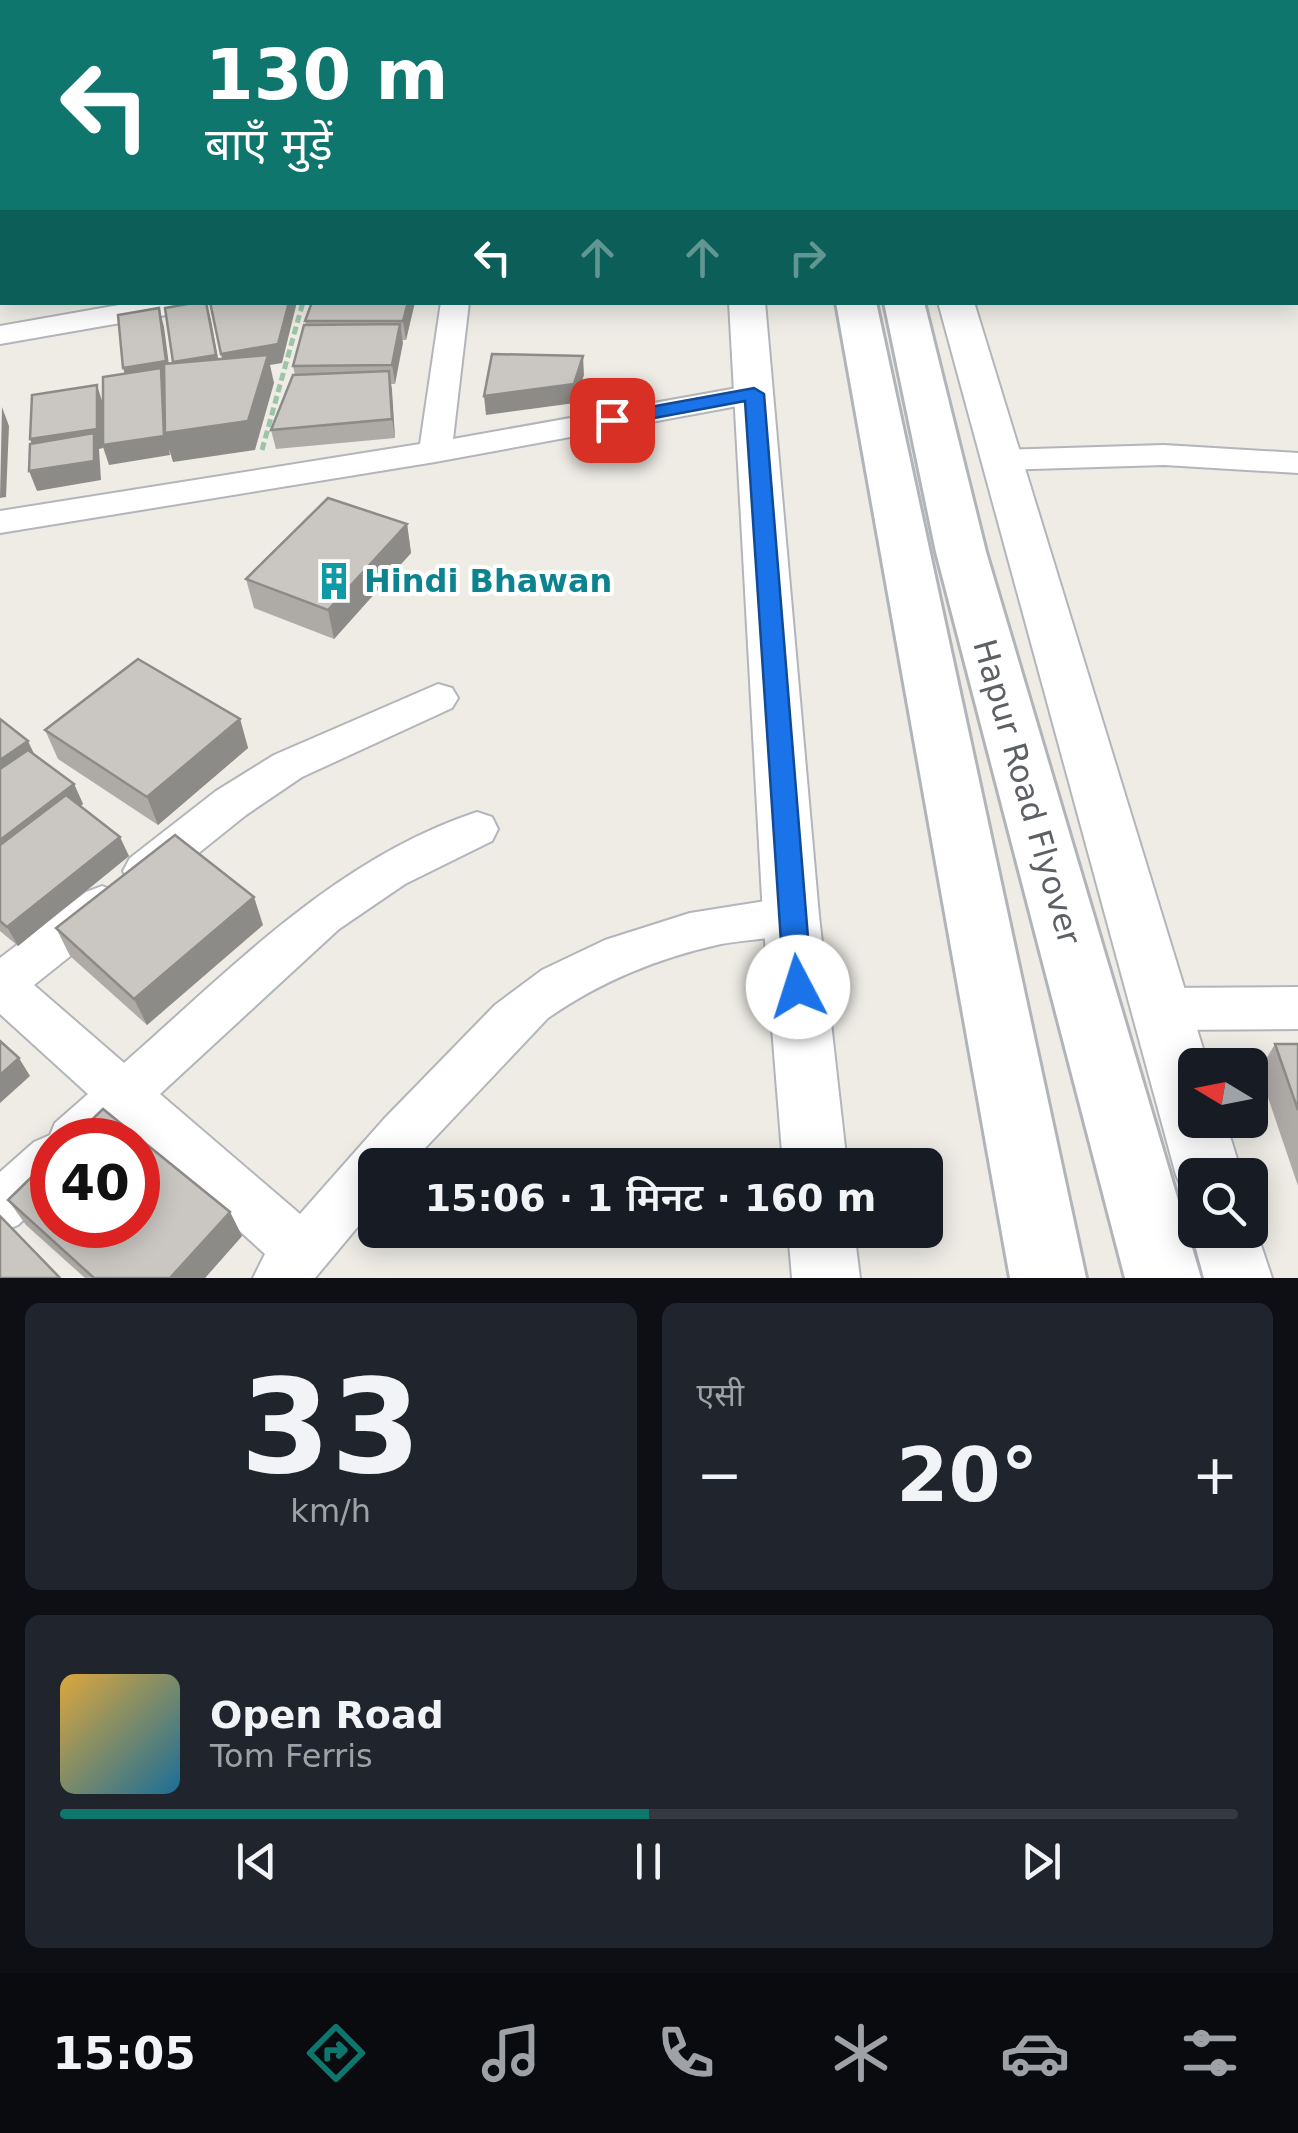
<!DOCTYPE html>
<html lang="hi">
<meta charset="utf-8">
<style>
body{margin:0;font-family:"DejaVu Sans","Noto Sans Devanagari",sans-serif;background:#20242c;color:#f1f3f6;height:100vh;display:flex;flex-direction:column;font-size:38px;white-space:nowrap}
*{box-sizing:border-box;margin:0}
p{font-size:32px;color:#9ea1a6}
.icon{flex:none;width:55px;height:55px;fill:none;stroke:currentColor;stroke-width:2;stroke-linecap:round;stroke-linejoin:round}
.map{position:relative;height:1278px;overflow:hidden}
.panel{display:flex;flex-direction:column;gap:25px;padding:25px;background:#0d0f14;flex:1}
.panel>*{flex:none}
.banner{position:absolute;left:0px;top:0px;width:1300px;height:305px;box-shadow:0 5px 25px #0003;background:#0f766e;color:#fff;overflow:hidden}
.needle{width:65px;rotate:280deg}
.buttons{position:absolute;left:1178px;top:1048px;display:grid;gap:20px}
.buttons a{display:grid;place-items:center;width:90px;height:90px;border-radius:15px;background:#171b24;box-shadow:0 5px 25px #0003;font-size:50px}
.speed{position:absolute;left:30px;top:1118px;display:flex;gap:20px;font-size:50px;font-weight:700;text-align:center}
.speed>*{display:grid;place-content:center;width:130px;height:130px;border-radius:50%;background:#171b24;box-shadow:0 5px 25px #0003;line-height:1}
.speed .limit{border:15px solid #d22;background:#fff;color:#111}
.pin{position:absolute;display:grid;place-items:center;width:85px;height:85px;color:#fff;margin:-42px;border-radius:20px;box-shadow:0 5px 15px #0006}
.me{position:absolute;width:110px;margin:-55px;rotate:355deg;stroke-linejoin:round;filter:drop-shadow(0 0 8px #0008)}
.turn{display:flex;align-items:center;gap:35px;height:210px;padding:0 40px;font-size:45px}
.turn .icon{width:130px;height:130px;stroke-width:2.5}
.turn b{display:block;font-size:70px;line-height:85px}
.lanes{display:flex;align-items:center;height:95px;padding:0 40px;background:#0003;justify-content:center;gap:50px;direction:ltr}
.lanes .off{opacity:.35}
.big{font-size:75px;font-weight:600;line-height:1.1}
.panel .widget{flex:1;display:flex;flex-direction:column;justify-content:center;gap:15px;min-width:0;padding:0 35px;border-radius:15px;background:#20242c}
.panel .dial{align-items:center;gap:0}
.dial b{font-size:130px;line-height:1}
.song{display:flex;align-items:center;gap:30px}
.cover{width:120px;height:120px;border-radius:15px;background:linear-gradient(135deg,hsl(40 70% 55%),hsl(200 70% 35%))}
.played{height:10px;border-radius:5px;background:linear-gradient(90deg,#0f766e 50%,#363941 50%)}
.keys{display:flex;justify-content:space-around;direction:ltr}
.heat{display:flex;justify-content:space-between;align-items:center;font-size:55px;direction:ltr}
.panel .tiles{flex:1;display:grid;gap:25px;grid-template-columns:1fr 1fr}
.widget:last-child{grid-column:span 2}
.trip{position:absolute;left:358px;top:1148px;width:585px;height:100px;border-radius:15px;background:#171b24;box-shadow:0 5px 25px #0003;font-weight:600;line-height:100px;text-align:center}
.tabs{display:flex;height:160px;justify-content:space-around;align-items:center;background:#090b0e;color:#9ea1a6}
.tabs .icon{width:70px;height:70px}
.tabs .current{color:#0f766e}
.tabs b{font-size:45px;color:#f1f3f6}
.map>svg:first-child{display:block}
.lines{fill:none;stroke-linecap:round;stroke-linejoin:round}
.minor-casing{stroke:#b2b5b9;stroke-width:4}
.tertiary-casing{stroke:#b2b5b9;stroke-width:4}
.secondary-casing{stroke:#b1b4b9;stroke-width:6}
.path{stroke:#9cc5a8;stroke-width:5;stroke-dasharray:8 4;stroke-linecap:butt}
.minor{fill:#fff;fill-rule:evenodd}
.tertiary{fill:#fff;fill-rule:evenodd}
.secondary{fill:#fff;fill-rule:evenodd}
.rail-casing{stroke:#b3b4b4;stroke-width:8}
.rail{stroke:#fff;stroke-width:5;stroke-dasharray:14;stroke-linecap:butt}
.wall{fill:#aeaba7}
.shaded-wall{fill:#8d8b88}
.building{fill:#cac7c2;stroke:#8d8b88;stroke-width:2.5}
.route{fill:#1a73e8;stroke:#114b97;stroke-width:2.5}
.labels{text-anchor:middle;stroke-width:8;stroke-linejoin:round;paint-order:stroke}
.culture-label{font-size:32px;font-weight:bold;fill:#0d838f;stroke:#fff;text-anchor:start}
.street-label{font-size:32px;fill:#5d6064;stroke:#fff}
</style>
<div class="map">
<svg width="1298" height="1278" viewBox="0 0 1298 1278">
<rect width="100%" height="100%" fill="#eeece5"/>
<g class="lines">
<g class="minor-casing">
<g id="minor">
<polygon points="1204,0 1226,0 1228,2 1205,2"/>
<rect x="0" y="46" width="2" height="14"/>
<rect x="0" y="187" width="2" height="16"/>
<polygon points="136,302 203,302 189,311 0,344 0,326"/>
<polygon points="441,302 469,302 453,439 754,385 765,387 770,394 765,401 754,403 435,462 0,533 0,511 420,444"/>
<polygon points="1164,445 1298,453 1298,473 1164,465 1001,470 989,467 985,460 989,453 1001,450"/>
<polygon points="438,684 452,688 458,698 452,708 302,777 246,815 160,884 145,889 130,884 123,871 130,858 216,791 274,755"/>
<path d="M477,812l15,5 6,12 -6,12 -87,43 -66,45 -179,165 140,120 84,-95 111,-114 47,-35 63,-30 85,-27 101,-16 16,6 6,13 -6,13c-28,10 -57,10 -86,15 -63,14 -120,37 -173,74l-139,147h-34v41l-60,72h-62l12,-24 -141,-128 -15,14h-57v53l-34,32 -18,8v-61l34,-30 16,-7 5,-12 33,-29 -88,-80v-56l86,-66 16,-6 16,6 6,13 -6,13 -84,67 90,78c108,-95 213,-205 353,-251z"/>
<polygon points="1298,987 1298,1029 1162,1030 1145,1024 1138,1009 1145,994 1162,988"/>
</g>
</g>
<g class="tertiary-casing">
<g id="tertiary">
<polygon points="725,0 751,0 752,2 726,2"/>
<polygon points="729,302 765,302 819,916 847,1165 783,1165 763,916"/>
<polygon points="938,302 974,302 1208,1065 1195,1065 1195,1120 1225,1120 1242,1175 1195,1175 1195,1201 1186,1197 1176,1175"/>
<polygon points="1250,1212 1272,1278 1204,1278 1191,1230 1195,1219 1195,1230 1250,1230"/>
<polygon points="788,1230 854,1230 860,1278 792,1278"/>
</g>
</g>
<g class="secondary-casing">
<g id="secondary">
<polygon points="821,0 851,0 852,2 823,2"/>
<polygon points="836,302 876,302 1086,1278 1010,1278"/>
<polygon points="884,302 924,302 986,552 1201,1278 1125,1278 936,552"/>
</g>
</g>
<polyline class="path" points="262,450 303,302"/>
<use href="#minor" class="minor"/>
<use href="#tertiary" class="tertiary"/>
<use href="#secondary" class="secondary"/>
<g class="rail-casing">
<g id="rail">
<polyline points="439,2 464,0"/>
<polyline points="501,2 526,0"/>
</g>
</g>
<use href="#rail" class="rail"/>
</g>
<g class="wall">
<polygon points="0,65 2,70 2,190 0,190"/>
<polygon points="415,302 406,340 402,340 395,384 391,384 395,438 276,449 271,430 295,375 293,366 306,325 305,321"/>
<polygon points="407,524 411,553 334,639 254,608 246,579"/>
<polygon points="0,719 34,754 74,784 83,804 80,806 129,856 18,946 0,931"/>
<polygon points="240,719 248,748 158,825 58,759 45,730"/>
<polygon points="263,925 147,1025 70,956 56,928"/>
<polygon points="1275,1044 1298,1044 1298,1186 1259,1071"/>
<polygon points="8,1200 230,1212 242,1236 205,1278 85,1278 26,1225"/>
</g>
<g class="shaded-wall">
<polygon points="2,165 2,186 0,178 0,169"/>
<polygon points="206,302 211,320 221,374 173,362"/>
<polygon points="289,302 297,302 282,363 270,365 274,383 255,450 173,462 169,449 170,455 109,465 103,447 103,448 99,449 101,480 37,491 29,471 37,459 30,439 97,385 103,404 129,387 123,368 159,308 164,327 171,380 225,373 221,354"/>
<polygon points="408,302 415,302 406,340 403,321"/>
<polygon points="400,324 403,343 395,384 392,365"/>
<polygon points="583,356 584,375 575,403 486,415 484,396"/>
<polygon points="389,371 392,390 395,438 392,419"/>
<polygon points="2,407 9,426 6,497 0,498"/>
<polygon points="407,524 411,553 334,639 328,610"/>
<polygon points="240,719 248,748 158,825 147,797"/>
<polygon points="28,741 37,760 0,787 0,760"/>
<polygon points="74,784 83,804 0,867 0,840"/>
<polygon points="120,837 129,856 18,946 7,927"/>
<polygon points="254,897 263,925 147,1025 134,999"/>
<polygon points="19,1058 30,1076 0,1103 0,1075"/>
<polygon points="230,1212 242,1236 205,1278 170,1278"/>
</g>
<g class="building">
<rect x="531" y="0" width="68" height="2"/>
<rect x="0" y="84" width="2" height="22"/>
<rect x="0" y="110" width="2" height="18"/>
<rect x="0" y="130" width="2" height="18"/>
<polygon points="0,150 2,150 2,165 0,169"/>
<polygon points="198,302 206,302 216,355 173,362 165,308"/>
<polygon points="210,302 289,302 278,344 221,354"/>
<polygon points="312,302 408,302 403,321 305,321"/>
<polygon points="159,308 166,361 123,368 118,315"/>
<polygon points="400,324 392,365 293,366 304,325"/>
<polygon points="492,354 583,356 574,384 484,396"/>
<polygon points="268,355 248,421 165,433 164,364"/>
<polygon points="161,368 164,436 103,445 103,377"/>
<polygon points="389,371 392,419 271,430 293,375"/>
<polygon points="97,385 97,429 30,439 32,395"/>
<polygon points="94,433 94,461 29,471 30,444"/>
<polygon points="328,498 407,524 328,610 246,579"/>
<polygon points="138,659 240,719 147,797 45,730"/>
<polygon points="0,719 28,741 0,760"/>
<polygon points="28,750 74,784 0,840 0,769"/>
<polygon points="66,795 120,837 7,927 0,921 0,845"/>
<polygon points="175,835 254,897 134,999 56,928"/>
<polygon points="0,1041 19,1058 0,1075"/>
<polygon points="1275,1044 1298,1044 1298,1110"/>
<polygon points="103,1109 230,1212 170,1278 94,1278 8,1200 52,1157 52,1225 138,1225 138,1140 71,1140"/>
<polygon points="0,1216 60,1278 0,1278"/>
</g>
<polygon class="route" points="754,388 764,394 812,987 808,996 798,1000 788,996 784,987 745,401 612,426 603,420 612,414"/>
<defs>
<g id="building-bare" transform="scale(3)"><path d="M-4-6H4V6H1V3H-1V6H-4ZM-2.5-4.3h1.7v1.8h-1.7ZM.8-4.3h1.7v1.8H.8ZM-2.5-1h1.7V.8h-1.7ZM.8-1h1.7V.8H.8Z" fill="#0f9aa8" stroke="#fff" stroke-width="2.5" paint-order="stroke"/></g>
</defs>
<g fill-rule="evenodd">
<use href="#building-bare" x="334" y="581"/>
</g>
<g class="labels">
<g class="culture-label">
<text x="364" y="592">Hindi Bhawan</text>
</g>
<g class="street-label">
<text transform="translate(1027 792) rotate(74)" y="11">Hapur Road Flyover</text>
</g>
</g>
</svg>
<div class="buttons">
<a><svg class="needle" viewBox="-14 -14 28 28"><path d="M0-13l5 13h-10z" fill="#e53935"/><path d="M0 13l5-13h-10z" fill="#9ea1a6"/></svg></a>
<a><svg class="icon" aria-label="search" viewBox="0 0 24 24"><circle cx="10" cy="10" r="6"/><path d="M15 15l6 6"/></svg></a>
</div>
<div class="speed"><div class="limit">40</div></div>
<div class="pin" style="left:612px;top:420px;background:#d93025"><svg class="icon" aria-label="arrive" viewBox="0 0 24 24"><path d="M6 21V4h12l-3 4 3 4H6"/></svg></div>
<svg class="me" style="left:798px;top:987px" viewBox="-20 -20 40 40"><circle r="19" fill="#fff"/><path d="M0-13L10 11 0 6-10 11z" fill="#1a73e8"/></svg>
<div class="trip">15:06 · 1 मिनट · 160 m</div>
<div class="banner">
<div class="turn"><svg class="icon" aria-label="left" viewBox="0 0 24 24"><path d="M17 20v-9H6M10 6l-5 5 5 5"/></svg><div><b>130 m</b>बाएँ मुड़ें</div></div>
<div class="lanes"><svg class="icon" aria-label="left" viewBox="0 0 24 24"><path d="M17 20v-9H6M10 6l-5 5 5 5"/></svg><svg class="icon off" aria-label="ahead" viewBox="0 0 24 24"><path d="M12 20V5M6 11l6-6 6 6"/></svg><svg class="icon off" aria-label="ahead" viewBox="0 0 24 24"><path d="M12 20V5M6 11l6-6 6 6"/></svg><svg class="icon off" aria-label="right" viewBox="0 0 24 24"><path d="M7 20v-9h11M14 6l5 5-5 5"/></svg></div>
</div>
</div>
<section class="panel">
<div class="tiles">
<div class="widget dial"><b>33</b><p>km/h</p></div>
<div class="widget"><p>एसी</p>
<div class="heat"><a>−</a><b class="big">20°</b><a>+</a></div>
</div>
<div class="widget">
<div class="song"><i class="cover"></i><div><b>Open Road</b><p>Tom Ferris</p></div></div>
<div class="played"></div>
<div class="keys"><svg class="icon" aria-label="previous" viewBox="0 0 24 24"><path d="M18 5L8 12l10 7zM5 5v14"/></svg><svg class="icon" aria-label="pause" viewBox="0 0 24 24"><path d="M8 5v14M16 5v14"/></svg><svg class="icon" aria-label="next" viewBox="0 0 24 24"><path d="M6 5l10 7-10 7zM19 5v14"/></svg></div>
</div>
</div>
</section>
<nav class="tabs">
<b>15:05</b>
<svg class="icon current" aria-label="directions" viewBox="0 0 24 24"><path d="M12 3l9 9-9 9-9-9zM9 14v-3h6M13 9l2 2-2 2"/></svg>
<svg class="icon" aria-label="music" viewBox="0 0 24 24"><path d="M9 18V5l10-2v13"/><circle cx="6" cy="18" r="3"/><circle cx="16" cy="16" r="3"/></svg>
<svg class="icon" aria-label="phone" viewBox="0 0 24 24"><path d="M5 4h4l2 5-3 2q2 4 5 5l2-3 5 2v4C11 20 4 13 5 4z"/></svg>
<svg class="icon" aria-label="climate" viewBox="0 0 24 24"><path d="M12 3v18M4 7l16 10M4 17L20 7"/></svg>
<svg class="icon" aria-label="car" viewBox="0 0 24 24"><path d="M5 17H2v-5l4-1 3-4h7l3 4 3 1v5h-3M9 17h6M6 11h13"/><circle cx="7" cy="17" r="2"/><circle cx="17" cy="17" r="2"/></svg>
<svg class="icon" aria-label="filters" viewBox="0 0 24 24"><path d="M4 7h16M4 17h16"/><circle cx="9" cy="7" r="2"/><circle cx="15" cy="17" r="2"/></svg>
</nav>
